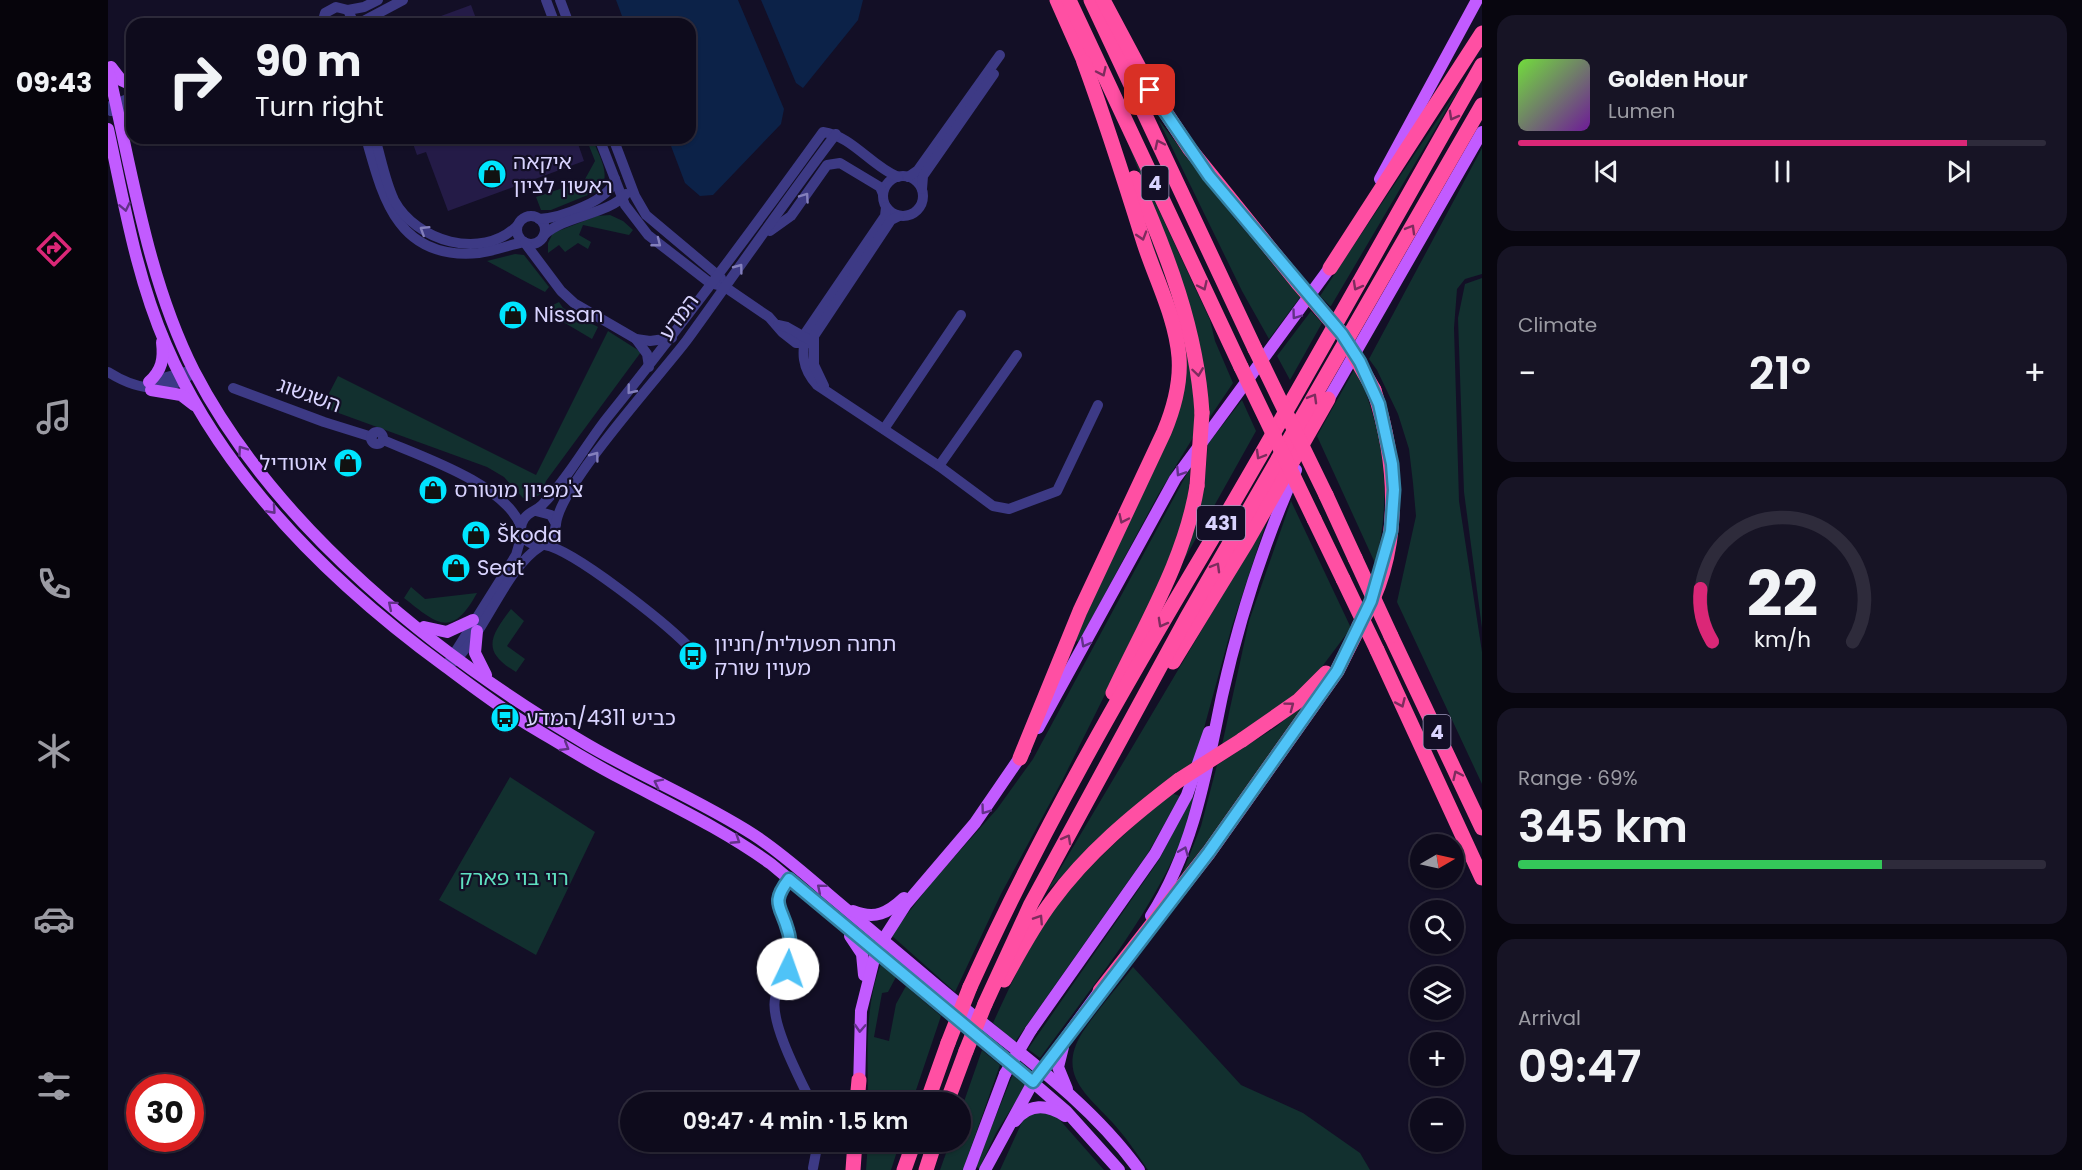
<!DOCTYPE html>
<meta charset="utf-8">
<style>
body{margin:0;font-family:Poppins,"Noto Sans Hebrew",sans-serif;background:#171425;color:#f1f3f6;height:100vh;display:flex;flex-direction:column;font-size:22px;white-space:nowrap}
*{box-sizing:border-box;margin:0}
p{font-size:20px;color:#9b9ba3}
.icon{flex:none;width:33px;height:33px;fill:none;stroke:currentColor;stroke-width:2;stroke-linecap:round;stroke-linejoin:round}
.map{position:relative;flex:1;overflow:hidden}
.details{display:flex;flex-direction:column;gap:15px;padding:15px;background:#08060f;width:600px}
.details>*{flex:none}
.top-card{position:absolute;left:18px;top:18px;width:570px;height:126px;border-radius:18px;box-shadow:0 2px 4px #0004,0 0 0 2px #2e2b3b;background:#0e0b1c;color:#f1f3f6;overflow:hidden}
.needle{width:39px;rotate:81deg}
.buttons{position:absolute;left:1302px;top:834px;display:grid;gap:12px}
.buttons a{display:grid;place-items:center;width:54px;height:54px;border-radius:50%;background:#0e0b1c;box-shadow:0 2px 4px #0004,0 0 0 2px #2e2b3b;font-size:30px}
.speed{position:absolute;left:18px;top:1074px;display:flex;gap:12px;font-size:30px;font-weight:700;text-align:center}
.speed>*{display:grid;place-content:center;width:78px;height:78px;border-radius:50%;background:#0e0b1c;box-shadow:0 2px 4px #0004,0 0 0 2px #2e2b3b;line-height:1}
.speed .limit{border:9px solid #d22;background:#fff;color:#111}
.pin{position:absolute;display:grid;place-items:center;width:51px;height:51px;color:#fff;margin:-26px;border-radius:12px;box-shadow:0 3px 9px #0006}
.me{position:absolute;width:66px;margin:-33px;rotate:3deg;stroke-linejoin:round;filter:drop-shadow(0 0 4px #0008)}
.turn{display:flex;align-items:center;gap:21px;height:126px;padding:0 30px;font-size:27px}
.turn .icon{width:78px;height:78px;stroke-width:2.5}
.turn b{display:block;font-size:42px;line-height:51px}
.big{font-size:45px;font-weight:600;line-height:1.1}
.details .tile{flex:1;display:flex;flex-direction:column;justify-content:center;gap:9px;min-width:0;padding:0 21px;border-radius:18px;background:#171425}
.details .dial{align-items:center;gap:0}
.dial svg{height:156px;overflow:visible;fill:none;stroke:#2e2b3b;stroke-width:7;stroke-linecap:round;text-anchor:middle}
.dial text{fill:#f1f3f6;stroke:none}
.song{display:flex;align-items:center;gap:18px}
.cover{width:72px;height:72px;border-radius:9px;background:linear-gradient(135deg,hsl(100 70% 55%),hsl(280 70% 35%))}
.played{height:6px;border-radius:3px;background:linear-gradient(90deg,#db2777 85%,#2e2b3b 85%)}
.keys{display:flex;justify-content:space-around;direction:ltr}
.heat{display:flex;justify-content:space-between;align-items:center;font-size:33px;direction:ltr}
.charge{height:9px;border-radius:4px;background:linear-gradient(90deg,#34c759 69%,#2e2b3b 0)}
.trip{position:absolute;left:512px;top:1092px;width:351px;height:60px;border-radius:30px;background:#0e0b1c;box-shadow:0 2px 4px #0004,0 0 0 2px #2e2b3b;font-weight:600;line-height:60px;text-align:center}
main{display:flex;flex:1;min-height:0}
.menu{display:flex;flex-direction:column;width:108px;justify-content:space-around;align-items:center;background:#06040b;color:#9b9ba3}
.menu .icon{width:42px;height:42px}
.menu .selected{color:#db2777}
.menu b{font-size:27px;color:#f1f3f6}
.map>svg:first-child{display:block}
.green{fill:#12302f}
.water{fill:#0c2248}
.building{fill:#241b47}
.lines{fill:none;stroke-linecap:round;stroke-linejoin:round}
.minor{stroke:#3d3a85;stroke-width:10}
.major{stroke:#c25bff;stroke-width:12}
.highway{stroke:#ff4fa3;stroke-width:15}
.major-bridge{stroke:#c25bff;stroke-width:12}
.highway-bridge{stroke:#ff4fa3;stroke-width:15}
.oneway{stroke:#7d2c5e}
.oneway2{stroke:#837fbc}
.oneway3{stroke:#623188}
.route-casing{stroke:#337fa1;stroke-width:15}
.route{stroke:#4fc3f7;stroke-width:10}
.labels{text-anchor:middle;stroke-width:4.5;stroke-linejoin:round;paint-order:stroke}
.shield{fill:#130f26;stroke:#9e99be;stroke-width:1.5}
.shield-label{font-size:20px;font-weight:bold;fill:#d9d4ff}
.poi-label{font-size:21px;fill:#d9d4ff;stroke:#130f26;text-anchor:start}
.street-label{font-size:21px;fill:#d9d4ff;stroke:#130f26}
.park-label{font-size:21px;fill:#5fe0c0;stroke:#130f26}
</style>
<main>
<nav class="menu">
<b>09:43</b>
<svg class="icon selected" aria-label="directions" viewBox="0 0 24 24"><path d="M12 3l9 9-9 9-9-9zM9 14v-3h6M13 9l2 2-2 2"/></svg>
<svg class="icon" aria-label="music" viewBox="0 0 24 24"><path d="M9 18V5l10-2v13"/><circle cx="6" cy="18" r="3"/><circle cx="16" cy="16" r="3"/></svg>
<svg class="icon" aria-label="phone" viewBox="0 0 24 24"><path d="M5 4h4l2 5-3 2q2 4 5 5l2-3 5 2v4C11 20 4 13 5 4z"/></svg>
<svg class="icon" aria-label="climate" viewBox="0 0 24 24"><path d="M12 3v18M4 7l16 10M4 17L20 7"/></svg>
<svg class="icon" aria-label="car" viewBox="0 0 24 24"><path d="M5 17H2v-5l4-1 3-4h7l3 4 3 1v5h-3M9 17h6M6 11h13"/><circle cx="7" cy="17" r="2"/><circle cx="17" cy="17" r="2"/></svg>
<svg class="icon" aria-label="filters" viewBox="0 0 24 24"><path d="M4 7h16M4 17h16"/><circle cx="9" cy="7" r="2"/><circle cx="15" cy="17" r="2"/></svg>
</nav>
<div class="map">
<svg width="1374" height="1170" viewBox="0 0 1374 1170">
<rect width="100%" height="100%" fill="#130f26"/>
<g class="green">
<polygon points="1358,77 1223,306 1222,306 1212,296"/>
<polygon points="1050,119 1127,219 1193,296 1161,339 1134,291"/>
<path d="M478,138h6c6,16 20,36 8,52l-49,20h-10l-5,-13 48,-16 11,-20z"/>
<path d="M1021,146l81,174 5,21 18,42 -25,37c-2,-23 -2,-46 -7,-69 -15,-71 -46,-138 -72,-205z"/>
<polygon points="1374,148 1374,274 1357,279 1349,289 1346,328 1351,501 1374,652 1374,784 1289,602 1308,516 1305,483 1301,449 1290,414 1269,370 1261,359"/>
<polygon points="1033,211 1078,336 1087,408 1086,436 1050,495 971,642 966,640 1076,383"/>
<polygon points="502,215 515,221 525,230 521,235 475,225 471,235 483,242 480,249 470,243 457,252 451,245 440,253 440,243 445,233 489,216"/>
<polygon points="407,254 416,255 441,287 437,292 379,261"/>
<polygon points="1374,278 1374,628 1356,492 1350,318 1357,284"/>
<polygon points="451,302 455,308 490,327 484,339 435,310"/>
<polygon points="1203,311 1214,323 1182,380 1169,356"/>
<polygon points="500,331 533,352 438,481 433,494 422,500 415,498 396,477 379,467 214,407 230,376 428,475"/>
<path d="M1247,368c29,60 38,131 20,195l-58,-127z"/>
<polygon points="1134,400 1148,431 1072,567 1096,489 1100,444"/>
<polygon points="1083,466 1077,523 1047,594 955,779 893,894 847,992 783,935 825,881 889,809 925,759"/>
<polygon points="1183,501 1243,628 1213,668 1186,696 1114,745 1141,621"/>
<polygon points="1159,520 1124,626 1087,761 1018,813 939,891"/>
<path d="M303,587l14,12 52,-6c-25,46 -40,31 -73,5z"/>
<path d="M403,609l13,12 -17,25 18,13 -9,13c-35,-21 -26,-35 -5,-63z"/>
<polygon points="1204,696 1069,887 1093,826 1109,765 1168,727"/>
<polygon points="402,777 487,832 428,955 331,900"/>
<path d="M1063,793l9,3 -32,57 -133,189 -22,-19c16,-35 32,-70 53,-102 34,-50 80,-88 125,-128z"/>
<path d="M1083,797l6,2c-31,98 -97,177 -157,259l-12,-9 131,-189z"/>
<path d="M773,964l15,13 -8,15 -6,1 -8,44 15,4 7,-37 10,-18 35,30 -29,86h-44c0,-45 -4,-95 13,-138z"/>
<path d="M1025,967l108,118 62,28 57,40 10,17h-222c-11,-16 -23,-34 -36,-48 -26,-28 -55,-48 -30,-89 15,-23 34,-44 51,-66z"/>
<polygon points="874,1050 892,1065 855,1170 832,1170 842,1142 852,1142 852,1113"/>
<polygon points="905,1074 918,1085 888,1133 871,1169 868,1165"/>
<polygon points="922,1113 943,1113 951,1119 996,1170 892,1170 914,1122"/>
<polygon points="760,1142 792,1142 783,1170 758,1170"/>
</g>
<g class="water">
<polygon points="508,0 630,0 676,109 673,124 605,195 592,196 577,183 560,138 582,138 582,24 517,24"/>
<polygon points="653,0 755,0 750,20 695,88 688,83"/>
</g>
<g class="building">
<polygon points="363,5 370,24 314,24 314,23"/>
<polygon points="303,138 468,138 476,161 340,211 318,152 309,155"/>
</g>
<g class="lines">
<g class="minor">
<polyline points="438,0 447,24"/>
<polyline points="452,0 461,24"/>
<polyline points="240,10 256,7 270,0"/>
<polyline points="214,24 217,13 228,7 240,10 246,24"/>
<polyline points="250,24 295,0"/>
<polyline points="0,107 24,97"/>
<polyline points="3,111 24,107"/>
<path d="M258,138c17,61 32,123 113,115 15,-2 30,-8 45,-11"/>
<path d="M267,138c6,20 10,43 19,62 22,41 87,61 123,26"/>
<polyline points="491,138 517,205 540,235 602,283 617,287 661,317 674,332 688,343 705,343"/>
<polyline points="505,138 527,196 538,215 613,278"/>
<circle cx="795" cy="196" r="20"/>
<polyline points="800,177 810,170 892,55"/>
<polyline points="814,189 815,176 886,74"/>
<path d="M778,207l-1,9 -79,116c-4,20 -5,36 11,53l122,81 54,40 16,3 48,-18 41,-86"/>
<circle cx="423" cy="230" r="14"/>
<path d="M431,219c21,-1 71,-18 76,-40"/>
<polyline points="662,231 683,216 719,165 732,163 772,187 775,194"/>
<path d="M436,235c21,-20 64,-20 82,-41"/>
<polyline points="417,243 453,291 466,303 528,339 542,341 564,338"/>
<polyline points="670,325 679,327 702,340"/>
<polyline points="528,339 539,354 541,367"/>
<path d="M0,372c27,17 55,24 82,3"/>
<polyline points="40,382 77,372"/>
<polyline points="716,386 706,365 706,336 783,220 791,216"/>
<polyline points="125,388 216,422 264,437"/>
<polyline points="776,429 853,315"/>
<circle cx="269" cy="438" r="6"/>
<path d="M275,440c40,17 121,44 138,86"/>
<polyline points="831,466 909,355"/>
<path d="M428,511l15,4 5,9 -3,15c-15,15 -41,-1 -29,-20 4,-7 12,-8 18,-14 25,-25 43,-59 65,-87 75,-93 146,-189 216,-286 29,4 48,34 75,45"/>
<path d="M448,524c4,-39 103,-147 131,-184 50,-69 98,-139 149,-206"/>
<path d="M437,545c29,5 119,77 142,100"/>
<polyline points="341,662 408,555 414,534"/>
<path d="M344,663c34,-29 52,-94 89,-117"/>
<path d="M681,879c-26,34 3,37 2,72 -1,18 -13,31 -16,48 -5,24 25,80 36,103"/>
<polyline points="705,1168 710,1142"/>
</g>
<g class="major">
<polyline points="3,67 13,80 24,85"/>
<path d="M0,69c24,101 39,209 86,302 82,158 243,285 394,374 55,32 113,56 166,90 29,19 54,42 80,64 36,30 72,61 108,91 68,57 145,108 197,180"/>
<path d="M0,129c16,73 28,147 58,216 57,133 165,238 280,322 27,20 53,40 81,57 32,19 62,38 95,55 51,27 102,51 149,85l266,222 29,25 53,59"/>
<polyline points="18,135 24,116"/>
<polyline points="1272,179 1369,0"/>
<path d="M41,382c13,-12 15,-23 13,-40"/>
<polyline points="43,390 73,395 86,405"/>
<polyline points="1216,407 1374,132"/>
<polyline points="316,627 339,632 365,620"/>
<polyline points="369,631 367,653 378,675"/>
<polyline points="930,728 1067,479 1226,262"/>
<path d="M745,911c22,9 35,2 51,-13"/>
<path d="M1043,916c43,-68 55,-143 71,-220 17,-77 42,-154 74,-226"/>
<polyline points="742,936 754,954 756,975"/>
<polyline points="923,1030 1047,854 1079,795 1101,732"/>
<polyline points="955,1047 950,1067 959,1089"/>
<polyline points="751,1089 753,1011 768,951 798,904 867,823 917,750"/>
<path d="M907,1121c14,-18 32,-17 50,-5"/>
<polyline points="861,1170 897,1074"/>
<polyline points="877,1170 925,1082 996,985"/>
</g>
<g class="highway">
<polyline points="949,0 980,70"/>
<polyline points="961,0 1133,367"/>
<polyline points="983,0 1147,349"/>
<polyline points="995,0 1043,90 1081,148 1190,283"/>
<path d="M1026,178c33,75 63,152 68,235"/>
<polyline points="1222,268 1374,33"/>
<polyline points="1218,495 1247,558"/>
<polyline points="1206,519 1235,579"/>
<path d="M1251,626c44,-72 40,-158 15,-236"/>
<polyline points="1283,636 1374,828"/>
<polyline points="1269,650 1374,878"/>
<polyline points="1065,662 1138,543 1220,399"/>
<path d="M1005,693c31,-67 72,-133 84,-207"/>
<polyline points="1134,740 1190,701 1218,673"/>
<path d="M912,758l60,-147 84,-179c10,-24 17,-49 15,-75 -3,-39 -23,-77 -35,-114 -19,-61 -38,-121 -60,-181"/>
<path d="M896,980c15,-27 29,-54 48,-79 35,-48 81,-86 127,-121"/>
<path d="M862,987c70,-155 155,-302 242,-448 92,-156 180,-316 270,-474"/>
<polyline points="992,991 1101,852 1229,671 1255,619"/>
<polyline points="877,1004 923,904 1078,619 1374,105"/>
<polyline points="749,1102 751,1080"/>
<polyline points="819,1102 840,1043"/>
<polyline points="839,1102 858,1051"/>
<polyline points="745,1170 747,1142"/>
<polyline points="796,1170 806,1142"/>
<polyline points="818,1170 827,1142"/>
</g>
<polyline class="major-bridge" points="897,1074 923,1030"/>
<g class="highway-bridge">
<polyline points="1190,283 1234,334 1266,390"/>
<polyline points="1147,349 1218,495"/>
<polyline points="1133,367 1206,519"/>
<polyline points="1089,486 1094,413"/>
<polyline points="1247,558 1283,636"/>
<polyline points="1235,579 1269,650"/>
<polyline points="1071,780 1134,740"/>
<polyline points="840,1043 862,987"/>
<polyline points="858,1051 877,1004"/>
</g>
</g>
<defs><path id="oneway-chevron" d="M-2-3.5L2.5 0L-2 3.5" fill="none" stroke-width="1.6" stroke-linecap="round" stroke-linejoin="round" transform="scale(1.5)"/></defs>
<g class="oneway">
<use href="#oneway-chevron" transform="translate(994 72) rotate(65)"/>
<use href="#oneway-chevron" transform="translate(1345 116) rotate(119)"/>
<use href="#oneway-chevron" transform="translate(1051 144) rotate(-115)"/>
<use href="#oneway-chevron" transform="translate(1303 229) rotate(-60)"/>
<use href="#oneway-chevron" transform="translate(1034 236) rotate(73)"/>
<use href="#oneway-chevron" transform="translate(1095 286) rotate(65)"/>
<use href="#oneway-chevron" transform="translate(1249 286) rotate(119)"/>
<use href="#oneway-chevron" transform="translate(1090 372) rotate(82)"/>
<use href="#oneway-chevron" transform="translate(1205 398) rotate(-60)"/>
<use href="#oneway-chevron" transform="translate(1152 455) rotate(120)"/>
<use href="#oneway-chevron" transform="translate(1015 519) rotate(115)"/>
<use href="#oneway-chevron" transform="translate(1108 567) rotate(-60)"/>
<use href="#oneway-chevron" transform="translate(1054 623) rotate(119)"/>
<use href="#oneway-chevron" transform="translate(1293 703) rotate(66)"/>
<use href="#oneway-chevron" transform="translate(1182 706) rotate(-37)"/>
<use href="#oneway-chevron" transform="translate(1349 775) rotate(-115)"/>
<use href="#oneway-chevron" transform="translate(959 839) rotate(-61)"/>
<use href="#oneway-chevron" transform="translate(931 919) rotate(-57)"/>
</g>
<g class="oneway2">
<use href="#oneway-chevron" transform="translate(697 197) rotate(-55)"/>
<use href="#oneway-chevron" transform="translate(316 230) rotate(-148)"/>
<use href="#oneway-chevron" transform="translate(549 243) rotate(38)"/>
<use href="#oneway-chevron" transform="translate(631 268) rotate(-53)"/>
<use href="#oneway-chevron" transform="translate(523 390) rotate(129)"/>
<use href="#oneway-chevron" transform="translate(487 456) rotate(-53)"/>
</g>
<g class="oneway3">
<use href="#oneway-chevron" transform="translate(17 207) rotate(78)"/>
<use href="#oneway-chevron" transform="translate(1188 315) rotate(126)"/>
<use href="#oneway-chevron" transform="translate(134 450) rotate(-125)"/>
<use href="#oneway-chevron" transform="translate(1072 472) rotate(123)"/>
<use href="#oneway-chevron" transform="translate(164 510) rotate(48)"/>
<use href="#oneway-chevron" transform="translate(284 605) rotate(-140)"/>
<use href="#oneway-chevron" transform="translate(977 643) rotate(119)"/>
<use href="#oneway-chevron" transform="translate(457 747) rotate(31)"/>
<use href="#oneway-chevron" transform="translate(550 783) rotate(-153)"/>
<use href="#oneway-chevron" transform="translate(877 810) rotate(126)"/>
<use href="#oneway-chevron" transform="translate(628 840) rotate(33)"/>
<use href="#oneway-chevron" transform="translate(1076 851) rotate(-68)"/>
<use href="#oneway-chevron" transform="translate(713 888) rotate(-140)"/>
<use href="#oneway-chevron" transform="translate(752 1028) rotate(93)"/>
</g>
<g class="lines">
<g class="route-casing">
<path id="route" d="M680,969c2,-12 4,-26 0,-38 -7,-26 -18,-27 1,-52l244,203 176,-230 128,-181 34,-70 20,-70 3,-41 -2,-26 -13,-60 -19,-42 -18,-28 -133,-158 -59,-86"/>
</g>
<use href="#route" class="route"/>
</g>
<defs>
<g id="shop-disc" transform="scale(1.5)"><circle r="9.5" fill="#00e5ff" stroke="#130f26"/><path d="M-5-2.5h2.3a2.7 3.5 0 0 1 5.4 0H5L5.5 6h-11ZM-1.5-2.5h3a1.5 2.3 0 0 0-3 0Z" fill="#111"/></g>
<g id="bus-disc" transform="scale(1.5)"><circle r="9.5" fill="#00e5ff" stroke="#130f26"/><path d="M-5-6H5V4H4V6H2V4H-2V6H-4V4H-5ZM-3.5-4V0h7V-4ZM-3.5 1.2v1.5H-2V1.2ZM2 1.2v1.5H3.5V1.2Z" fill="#111"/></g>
</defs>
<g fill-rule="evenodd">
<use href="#shop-disc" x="384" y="174"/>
<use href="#shop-disc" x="405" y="315"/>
<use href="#shop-disc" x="240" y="463"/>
<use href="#shop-disc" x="325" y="490"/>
<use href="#shop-disc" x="368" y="535"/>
<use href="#shop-disc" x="348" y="568"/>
<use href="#bus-disc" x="585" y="656"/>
<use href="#bus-disc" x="397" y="718"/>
</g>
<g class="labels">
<g class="shield">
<rect x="1033.5" y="166" width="27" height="34" rx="4.5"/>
<rect x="1089" y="506" width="48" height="34" rx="4.5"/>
<rect x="1315.5" y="715" width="27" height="34" rx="4.5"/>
</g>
<g class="shield-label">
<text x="1047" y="190">4</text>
<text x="1113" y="530">431</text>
<text x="1329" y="739">4</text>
</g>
<g class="poi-label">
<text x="405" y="169">איקאה<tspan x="405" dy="24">ראשון לציון</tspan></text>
<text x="426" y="322">Nissan</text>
<text x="219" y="470" text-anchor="end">אוטודיל</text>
<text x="346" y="497">צ'מפיון מוטורס</text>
<text x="389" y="542">Škoda</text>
<text x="369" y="575">Seat</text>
<text x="606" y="651">תחנה תפעולית/חניון<tspan x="606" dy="24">מעוין שורק</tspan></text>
<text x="418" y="725">כביש 4311/המדע</text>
</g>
<g class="street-label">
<text transform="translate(571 317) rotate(-54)" y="7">המדע</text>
<text transform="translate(201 395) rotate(20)" y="7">השגשוג</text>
</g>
<g class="park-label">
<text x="406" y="885">רוי בוי פארק</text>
</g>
</g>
</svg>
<div class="buttons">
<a><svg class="needle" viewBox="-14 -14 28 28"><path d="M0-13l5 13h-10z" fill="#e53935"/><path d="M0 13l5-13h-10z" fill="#9b9ba3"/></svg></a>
<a><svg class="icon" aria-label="search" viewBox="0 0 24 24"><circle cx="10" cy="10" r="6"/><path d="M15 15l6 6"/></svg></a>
<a><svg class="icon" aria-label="layers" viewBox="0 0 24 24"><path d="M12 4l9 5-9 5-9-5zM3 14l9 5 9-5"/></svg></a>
<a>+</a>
<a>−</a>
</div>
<div class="speed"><div class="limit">30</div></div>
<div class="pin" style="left:1042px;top:90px;background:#d93025"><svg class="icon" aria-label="arrive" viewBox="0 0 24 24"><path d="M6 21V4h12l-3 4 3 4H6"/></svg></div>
<svg class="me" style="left:680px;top:969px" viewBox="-20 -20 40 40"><circle r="19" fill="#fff"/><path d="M0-13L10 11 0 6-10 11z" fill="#4fc3f7"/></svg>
<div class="trip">09:47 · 4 min · 1.5 km</div>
<div class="top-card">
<div class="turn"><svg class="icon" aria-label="right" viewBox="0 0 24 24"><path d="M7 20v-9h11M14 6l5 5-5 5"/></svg><div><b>90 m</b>Turn right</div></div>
</div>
</div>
<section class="details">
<div class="tile">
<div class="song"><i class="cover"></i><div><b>Golden Hour</b><p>Lumen</p></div></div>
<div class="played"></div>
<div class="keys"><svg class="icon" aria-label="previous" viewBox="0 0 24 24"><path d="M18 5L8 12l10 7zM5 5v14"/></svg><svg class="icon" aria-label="pause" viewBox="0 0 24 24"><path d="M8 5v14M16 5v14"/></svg><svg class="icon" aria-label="next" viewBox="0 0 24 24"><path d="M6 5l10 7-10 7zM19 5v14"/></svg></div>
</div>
<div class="tile"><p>Climate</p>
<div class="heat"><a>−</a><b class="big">21°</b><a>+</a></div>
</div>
<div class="tile dial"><svg viewBox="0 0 100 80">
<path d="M14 69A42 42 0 1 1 86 69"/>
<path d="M14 69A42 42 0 0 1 8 42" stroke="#db2777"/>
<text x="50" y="56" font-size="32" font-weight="700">22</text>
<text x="50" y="72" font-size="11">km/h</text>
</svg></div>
<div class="tile"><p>Range · 69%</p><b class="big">345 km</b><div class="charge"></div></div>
<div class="tile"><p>Arrival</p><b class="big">09:47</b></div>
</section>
</main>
